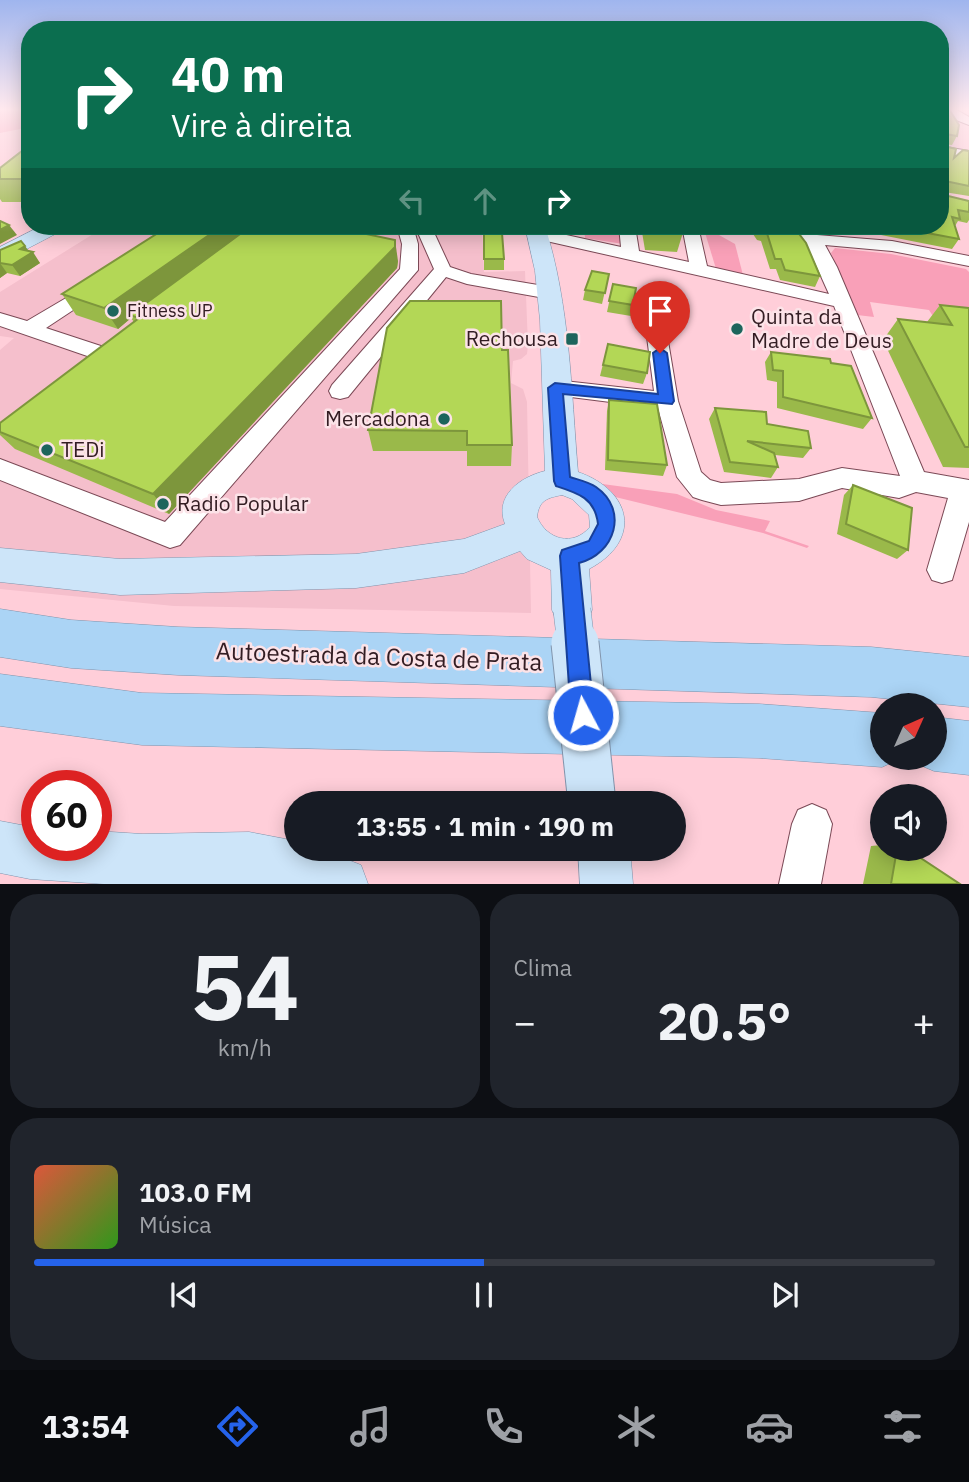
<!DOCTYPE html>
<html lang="pt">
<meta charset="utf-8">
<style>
body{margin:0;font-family:"IBM Plex Sans",sans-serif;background:#20242c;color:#f1f3f6;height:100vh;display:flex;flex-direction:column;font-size:26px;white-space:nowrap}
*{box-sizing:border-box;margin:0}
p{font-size:23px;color:#9ea1a6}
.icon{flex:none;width:38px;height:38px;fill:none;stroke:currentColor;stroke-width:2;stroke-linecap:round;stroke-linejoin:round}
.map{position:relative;height:884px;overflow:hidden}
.panel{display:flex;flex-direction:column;gap:10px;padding:10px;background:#0d0f14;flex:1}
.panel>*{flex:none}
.top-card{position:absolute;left:21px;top:21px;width:928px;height:214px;border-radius:28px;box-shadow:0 4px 18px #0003;background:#0b6e4f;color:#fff;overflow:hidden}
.needle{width:46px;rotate:45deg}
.fabs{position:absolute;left:870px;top:693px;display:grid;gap:14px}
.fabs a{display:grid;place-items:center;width:77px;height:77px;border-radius:50%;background:#171b24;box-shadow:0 4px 18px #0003;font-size:35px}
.speed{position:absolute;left:21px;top:770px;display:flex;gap:14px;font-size:35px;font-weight:700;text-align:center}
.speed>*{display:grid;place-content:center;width:91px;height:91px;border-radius:50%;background:#171b24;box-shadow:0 4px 18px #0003;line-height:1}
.speed .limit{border:10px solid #d22;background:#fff;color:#111}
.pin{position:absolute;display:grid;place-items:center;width:60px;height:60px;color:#fff;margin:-72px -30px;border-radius:50% 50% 50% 0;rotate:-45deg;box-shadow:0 0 7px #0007}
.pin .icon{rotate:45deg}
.me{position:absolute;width:77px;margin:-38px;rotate:354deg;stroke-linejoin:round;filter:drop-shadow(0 0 5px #0008)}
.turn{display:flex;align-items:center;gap:24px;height:147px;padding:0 35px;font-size:32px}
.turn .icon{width:91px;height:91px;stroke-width:2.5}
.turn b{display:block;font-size:49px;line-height:60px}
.lanes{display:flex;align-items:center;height:66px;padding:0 35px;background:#0003;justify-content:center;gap:35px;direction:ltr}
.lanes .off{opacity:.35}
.big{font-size:52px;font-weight:800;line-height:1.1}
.panel .card{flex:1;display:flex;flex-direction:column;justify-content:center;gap:10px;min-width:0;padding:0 24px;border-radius:28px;background:#20242c}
.panel .dial{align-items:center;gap:0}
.dial b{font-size:91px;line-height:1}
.song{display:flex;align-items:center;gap:21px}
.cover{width:84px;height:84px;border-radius:10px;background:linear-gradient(135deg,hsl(10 70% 55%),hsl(110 70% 35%))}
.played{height:7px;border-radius:4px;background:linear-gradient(90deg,#2563eb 50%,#363941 50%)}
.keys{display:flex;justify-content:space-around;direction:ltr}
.heat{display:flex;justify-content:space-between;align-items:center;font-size:38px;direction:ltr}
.panel .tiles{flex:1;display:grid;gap:10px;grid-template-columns:1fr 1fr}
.card:last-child{grid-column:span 2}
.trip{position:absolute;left:284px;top:791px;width:402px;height:70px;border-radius:35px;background:#171b24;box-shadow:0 4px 18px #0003;font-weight:800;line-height:70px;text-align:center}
.dock{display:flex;height:112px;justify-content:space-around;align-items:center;background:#090b0e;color:#9ea1a6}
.dock .icon{width:49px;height:49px}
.dock .current{color:#2563eb}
.dock b{font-size:32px;color:#f1f3f6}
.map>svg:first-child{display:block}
.built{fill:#f5bfcc}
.green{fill:#f9a0b8}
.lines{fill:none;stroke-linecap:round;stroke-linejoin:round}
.minor-casing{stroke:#7b4956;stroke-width:2}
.major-casing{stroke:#8194ac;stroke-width:1}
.highway-casing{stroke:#8194ac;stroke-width:1}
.minor{fill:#fff;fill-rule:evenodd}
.major{fill:#cde5f9;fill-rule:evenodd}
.highway{fill:#abd4f5;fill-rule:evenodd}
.major-bridge-far1-casing{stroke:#8194ac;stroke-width:38;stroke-linecap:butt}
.major-bridge-casing{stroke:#8194ac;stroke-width:49;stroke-linecap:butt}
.major-bridge-far1{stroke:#cde5f9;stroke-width:37}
.major-bridge{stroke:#cde5f9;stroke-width:47}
.wall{fill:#9ab94a}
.shaded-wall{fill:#7d963c}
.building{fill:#b3d756;stroke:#7d963c;stroke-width:2}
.route{fill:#2563eb;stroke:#184099;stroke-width:2}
.poi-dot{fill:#1c655c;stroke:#fce3e8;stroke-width:2.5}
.labels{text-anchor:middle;stroke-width:5;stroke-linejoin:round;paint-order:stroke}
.far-poi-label{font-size:18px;fill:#331d23;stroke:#fce3e8;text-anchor:start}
.poi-label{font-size:21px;fill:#331d23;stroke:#fce3e8;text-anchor:start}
.near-street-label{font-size:24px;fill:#331d23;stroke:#fce3e8}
</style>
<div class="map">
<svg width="969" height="884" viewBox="0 0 969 884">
<rect width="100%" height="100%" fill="#ffced9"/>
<polygon class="built" points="106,226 443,226 444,229 482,228 484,272 525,271 528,345 527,354 521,359 513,361 511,383 523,389 527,402 531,613 174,606 0,589 0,350 14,338 0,336 0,292"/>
<g class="green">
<polygon points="0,109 30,109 30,127 0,133"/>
<polygon points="584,226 623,226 623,244 585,238"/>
<polygon points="703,226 735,244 744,279 717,272"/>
<polygon points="835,248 891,254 966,269 969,272 969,331 940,327 929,310 870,302 874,317 857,315 831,253"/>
<polygon points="595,483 677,494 716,510 770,521 765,531 809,546 807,548 763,533 607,495"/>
</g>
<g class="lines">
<g class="minor-casing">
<g id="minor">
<polygon points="943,109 955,109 969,117 969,125 951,118"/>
<polygon points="940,146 969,151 969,159 940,154"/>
<polygon points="397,226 413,226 418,244 418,270 180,545 170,548 0,480 0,459 165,522 400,269 402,244"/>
<polygon points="415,226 431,226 450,267 471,274 550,287 559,293 550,299 467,284 446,277 348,397 340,399 332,397 329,391 332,385 434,269"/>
<polygon points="619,226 635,226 639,251 689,262 682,226 698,226 707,266 829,294 806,243 787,226 805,226 817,235 892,241 969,256 969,266 892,251 825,245 837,267 924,472 969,480 969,522 952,580 942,583 932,580 927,570 948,498 916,492 899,498 842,488 799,501 721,505 702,500 693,497 677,477 658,408 547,394 544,388 547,382 555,380 654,391 646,329 649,324 663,324 666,329 678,401 701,472 710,480 721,483 799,479 842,468 900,476 834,306 533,238 531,234 539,229 621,247"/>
<polygon points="95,281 104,287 102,291 46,328 110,349 114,354 110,359 96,359 0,326 0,313 27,321"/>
<polygon points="812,804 826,810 832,824 821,884 779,884 792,824 798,810"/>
</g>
</g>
<g class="major-casing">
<g id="major">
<polygon points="41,226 66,226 63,230 0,263 0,247"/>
<path d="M525,226h20c25,79 26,163 33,246 55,19 64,69 11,97l3,41 -6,14 -14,5 -14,-5 -6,-14 -1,-40 -24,-11 -7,-8 -56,22 -108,15 -236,7 -120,-13v-34l120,11 236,-5 108,-15 41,-15c-11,-28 15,-47 40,-53l-5,-151 -5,-49zM562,495l10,4 17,16 1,12c-17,20 -43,13 -53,-10 2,-17 10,-19 25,-22z"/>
<polygon points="0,821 37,828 37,845 96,845 96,831 142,834 249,832 296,841 296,849 320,849 361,865 368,884 104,884 30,879 0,873"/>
<polygon points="578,849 630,849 633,884 580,884"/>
</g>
</g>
<g class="highway-casing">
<g id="highway">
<polygon points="0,609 71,620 178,627 871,647 969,657 969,707 871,697 178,675 71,668 0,657"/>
<polygon points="0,674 142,693 759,704 882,713 882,758 902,758 882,767 759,758 142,745 0,726"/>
<polygon points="934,717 969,721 969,775 934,771 915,763 913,758 934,758"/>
</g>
</g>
<use href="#minor" class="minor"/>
<use href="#major" class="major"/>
<use href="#highway" class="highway"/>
<g class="major-bridge-far1-casing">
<polyline id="major-bridge-far1" points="572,610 576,644"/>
</g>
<g class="major-bridge-casing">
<polyline id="major-bridge" points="575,643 591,794"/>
</g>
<use href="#major-bridge-far1" class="major-bridge-far1"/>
<use href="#major-bridge" class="major-bridge"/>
</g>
<g class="wall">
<polygon points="940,109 957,136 952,145 943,144 944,146 954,158 969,151 969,196 944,192 944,195 969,212 969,220 967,223 958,221 955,226 959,239 952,249 876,234 824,232 820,226 940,226"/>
<polygon points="30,141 30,202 2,202 0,199 0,168 27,153"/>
<polygon points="641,226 685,226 677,252 645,250"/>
<polygon points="738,226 793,226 820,276 815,287 780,280 776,269 770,269 761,241 757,240 751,231"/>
<polygon points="484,233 504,259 504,270 484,270"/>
<polygon points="21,241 28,251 40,263 20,276 7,273 0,278 0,250"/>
<polygon points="398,261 397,268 169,514 15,449 0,435 0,423 134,322 131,318 118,329 76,315 62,294"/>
<polygon points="609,274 602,304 583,300 585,290"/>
<polygon points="613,284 633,305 631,316 607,312"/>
<polygon points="940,305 969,308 969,468 943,467 883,340 898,319 927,322"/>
<polygon points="608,344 647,373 643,384 600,376"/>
<polygon points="502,350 512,445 511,466 467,466 467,451 373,451 368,430"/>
<polygon points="771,352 872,418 863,429 777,408 777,382 767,380 765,362"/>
<polygon points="609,400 667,465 663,476 605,470 607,411"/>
<polygon points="715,408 767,424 811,448 803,458 775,455 778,467 771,478 724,472 709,419"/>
<polygon points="853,485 908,550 897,559 837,534 844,495"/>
<polygon points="882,845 882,849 907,849 960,884 863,884 871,846"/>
</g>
<g class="shaded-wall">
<polygon points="9,225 17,235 0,244 0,230"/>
<polygon points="222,226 254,226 130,315 131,318 118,329 104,308"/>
<polygon points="395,240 398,261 397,268 169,514 153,494"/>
<polygon points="25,246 31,254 33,252 40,263 20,276 12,265 20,249"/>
<polygon points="0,263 7,273 0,278"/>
</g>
<g class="building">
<polygon points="940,109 949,109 959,125 957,136 946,134 943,137 944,146 956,149 954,158 963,150 969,151 969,186 945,181 944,195 969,201 969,212 958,210 960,219 952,217 959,239 890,226 940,226"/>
<polygon points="28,141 30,141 30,154 28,154 30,154 30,179 0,179 0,168 22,151 27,153"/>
<polygon points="0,221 9,225 0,230"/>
<polygon points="169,226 222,226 104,308 62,294"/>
<polygon points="251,226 328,226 395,240 395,247 153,494 0,432 0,423 139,318 130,315"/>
<polygon points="758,226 793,226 806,243 820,276 785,270 781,259 775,259 766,230 761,230"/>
<polygon points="484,233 502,233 504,259 484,259"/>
<polygon points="21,241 25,246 20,249 33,252 12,265 0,263 0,250"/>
<polygon points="592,271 609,274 605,293 585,290"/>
<polygon points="613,284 636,288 633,305 609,301"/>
<polygon points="410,301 501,301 502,350 508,350 512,445 467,445 467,431 368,430 387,328"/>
<polygon points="940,305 969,308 969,447 965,447 898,319 952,325"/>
<polygon points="608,344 650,352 647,373 603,365"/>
<polygon points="771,352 830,359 831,363 851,366 872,418 783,397 783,371 773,370"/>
<polygon points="609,400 657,404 667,465 608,460"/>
<polygon points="715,408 766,412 767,424 808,431 811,448 747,441 774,453 778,467 730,462"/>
<polygon points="853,485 912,508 908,550 846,524"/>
<polygon points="897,849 907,849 960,884 891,884"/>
</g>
<linearGradient id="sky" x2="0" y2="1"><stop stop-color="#9fb5ee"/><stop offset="0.47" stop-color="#ffe9ee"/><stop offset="1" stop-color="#ffe9ee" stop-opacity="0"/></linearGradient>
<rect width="969" height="232" fill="url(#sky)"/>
<path class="route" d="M660,348l7,5 7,48 -2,3 -109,-10 7,83c9,3 19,5 26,10 33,23 19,67 -17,76l15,152 -3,8 -8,4 -8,-4 -4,-8 -11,-159 2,-6 27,-9 9,-17c-3,-26 -20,-31 -42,-38l-2,-5 -6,-93 7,-5 103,11 -5,-41z"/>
<g class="poi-dot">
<circle cx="113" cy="311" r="7"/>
<circle cx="737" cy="329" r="7"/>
<rect x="565" y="332" width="14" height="14" rx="3.5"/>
<circle cx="444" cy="419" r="7"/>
<circle cx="47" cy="450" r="7"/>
<circle cx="163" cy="504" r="7"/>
</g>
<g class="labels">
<g class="far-poi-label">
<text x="127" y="317">Fitness UP</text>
</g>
<g class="poi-label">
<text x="751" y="324">Quinta da<tspan x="751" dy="24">Madre de Deus</tspan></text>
<text x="558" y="346" text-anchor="end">Rechousa</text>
<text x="430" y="426" text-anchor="end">Mercadona</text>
<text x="61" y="457">TEDi</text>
<text x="177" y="511">Radio Popular</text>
</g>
<g class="near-street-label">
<text transform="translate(379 657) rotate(2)" y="8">Autoestrada da Costa de Prata</text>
</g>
</g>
</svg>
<div class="fabs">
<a><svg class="needle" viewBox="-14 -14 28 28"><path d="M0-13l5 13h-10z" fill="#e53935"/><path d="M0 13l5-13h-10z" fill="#9ea1a6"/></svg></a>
<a><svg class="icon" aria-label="sound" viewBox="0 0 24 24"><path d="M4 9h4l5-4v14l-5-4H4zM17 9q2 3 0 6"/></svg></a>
</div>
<div class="speed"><div class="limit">60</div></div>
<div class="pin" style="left:660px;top:353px;background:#d93025"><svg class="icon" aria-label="arrive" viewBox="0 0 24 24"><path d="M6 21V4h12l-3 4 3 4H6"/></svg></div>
<svg class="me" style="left:583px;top:715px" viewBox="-20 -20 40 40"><circle r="17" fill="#2563eb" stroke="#fff" stroke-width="3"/><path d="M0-11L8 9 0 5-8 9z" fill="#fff"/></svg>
<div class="trip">13:55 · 1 min · 190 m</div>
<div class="top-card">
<div class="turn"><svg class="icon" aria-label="right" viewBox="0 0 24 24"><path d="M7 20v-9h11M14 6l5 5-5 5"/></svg><div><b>40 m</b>Vire à direita</div></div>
<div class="lanes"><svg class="icon off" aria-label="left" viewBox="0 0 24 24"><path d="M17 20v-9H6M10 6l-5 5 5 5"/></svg><svg class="icon off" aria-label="ahead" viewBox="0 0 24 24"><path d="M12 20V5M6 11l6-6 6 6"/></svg><svg class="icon" aria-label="right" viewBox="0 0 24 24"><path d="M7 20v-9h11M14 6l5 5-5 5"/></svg></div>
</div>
</div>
<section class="panel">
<div class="tiles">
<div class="card dial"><b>54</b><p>km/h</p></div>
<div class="card"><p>Clima</p>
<div class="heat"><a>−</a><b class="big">20.5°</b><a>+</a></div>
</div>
<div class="card">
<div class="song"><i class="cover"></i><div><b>103.0 FM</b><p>Música</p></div></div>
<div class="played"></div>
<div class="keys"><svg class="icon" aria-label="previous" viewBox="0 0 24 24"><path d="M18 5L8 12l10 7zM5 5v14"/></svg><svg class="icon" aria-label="pause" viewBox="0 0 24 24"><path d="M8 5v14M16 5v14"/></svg><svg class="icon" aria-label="next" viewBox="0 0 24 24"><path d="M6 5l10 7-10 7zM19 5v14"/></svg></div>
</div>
</div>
</section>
<nav class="dock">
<b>13:54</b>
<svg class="icon current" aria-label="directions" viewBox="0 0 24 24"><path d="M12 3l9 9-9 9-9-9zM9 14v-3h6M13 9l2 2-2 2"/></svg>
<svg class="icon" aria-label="music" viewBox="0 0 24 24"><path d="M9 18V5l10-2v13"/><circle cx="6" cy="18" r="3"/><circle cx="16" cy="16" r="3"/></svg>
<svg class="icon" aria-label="phone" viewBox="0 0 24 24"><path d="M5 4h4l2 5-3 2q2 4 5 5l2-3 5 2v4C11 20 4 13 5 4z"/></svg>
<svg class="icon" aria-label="climate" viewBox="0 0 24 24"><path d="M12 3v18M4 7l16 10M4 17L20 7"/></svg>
<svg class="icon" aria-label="car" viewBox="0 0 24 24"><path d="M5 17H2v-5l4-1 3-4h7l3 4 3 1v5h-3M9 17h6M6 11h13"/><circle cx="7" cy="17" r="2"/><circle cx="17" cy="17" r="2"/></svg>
<svg class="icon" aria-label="filters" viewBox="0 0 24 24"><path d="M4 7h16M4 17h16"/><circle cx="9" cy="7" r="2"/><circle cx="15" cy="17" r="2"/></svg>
</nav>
